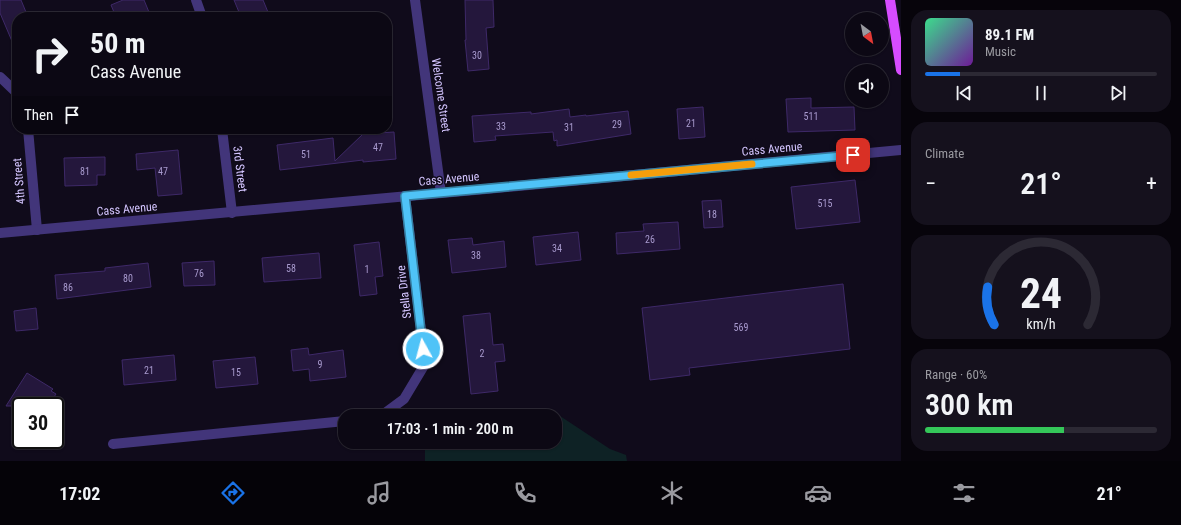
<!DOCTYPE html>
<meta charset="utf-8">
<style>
body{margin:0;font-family:"Roboto Condensed",sans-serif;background:#15111d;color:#f1f3f6;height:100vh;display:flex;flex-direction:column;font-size:15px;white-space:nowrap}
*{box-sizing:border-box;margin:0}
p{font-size:13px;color:#9a9aa0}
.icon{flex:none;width:22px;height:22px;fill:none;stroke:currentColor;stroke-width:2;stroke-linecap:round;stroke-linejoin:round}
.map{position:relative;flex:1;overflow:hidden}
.side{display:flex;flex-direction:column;gap:10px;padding:10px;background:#07040b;width:280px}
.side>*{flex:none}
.hud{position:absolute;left:12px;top:12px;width:380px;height:122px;border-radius:16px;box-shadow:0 1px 3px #0004,0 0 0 1px #2c2934;background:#0c0814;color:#f1f3f6;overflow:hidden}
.needle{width:26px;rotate:148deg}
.fabs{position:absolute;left:845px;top:12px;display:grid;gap:8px}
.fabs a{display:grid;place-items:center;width:44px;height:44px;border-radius:50%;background:#0c0814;box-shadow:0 1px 3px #0004,0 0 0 1px #2c2934;font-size:20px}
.speed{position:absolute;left:12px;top:397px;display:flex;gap:8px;font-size:20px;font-weight:700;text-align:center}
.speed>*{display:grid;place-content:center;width:52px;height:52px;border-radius:50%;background:#0c0814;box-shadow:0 1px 3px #0004,0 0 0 1px #2c2934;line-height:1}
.speed .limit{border:2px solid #111;border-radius:6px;background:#fff;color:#111}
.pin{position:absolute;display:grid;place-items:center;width:34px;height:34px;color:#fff;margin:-17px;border-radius:8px;box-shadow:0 2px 6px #0006}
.me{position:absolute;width:44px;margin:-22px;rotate:353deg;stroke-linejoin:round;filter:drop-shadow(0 0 3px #0008)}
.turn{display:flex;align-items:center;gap:14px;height:84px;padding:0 12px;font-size:18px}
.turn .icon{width:52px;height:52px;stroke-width:2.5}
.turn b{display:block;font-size:28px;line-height:34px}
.then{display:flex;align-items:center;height:38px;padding:0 12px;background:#0003;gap:8px;font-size:15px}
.big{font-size:30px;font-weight:600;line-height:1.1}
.side .widget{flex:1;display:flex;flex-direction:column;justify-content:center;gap:6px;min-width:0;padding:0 14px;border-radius:16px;background:#15111d}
.side .dial{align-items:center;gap:0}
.dial svg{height:104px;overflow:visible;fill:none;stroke:#2c2934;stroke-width:7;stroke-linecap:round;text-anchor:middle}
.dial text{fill:#f1f3f6;stroke:none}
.song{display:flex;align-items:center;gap:12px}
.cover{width:48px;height:48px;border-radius:6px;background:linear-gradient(135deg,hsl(150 70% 55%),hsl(280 70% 35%))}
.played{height:4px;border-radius:2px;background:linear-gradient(90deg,#1a73e8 15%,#2c2934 15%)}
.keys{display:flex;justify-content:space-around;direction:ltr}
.heat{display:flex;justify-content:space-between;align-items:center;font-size:22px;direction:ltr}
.charge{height:6px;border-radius:3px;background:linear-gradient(90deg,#34c759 60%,#2c2934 0)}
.trip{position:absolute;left:338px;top:409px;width:224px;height:40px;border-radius:16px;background:#0c0814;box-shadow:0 1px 3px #0004,0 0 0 1px #2c2934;font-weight:600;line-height:40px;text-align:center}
.tabs{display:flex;height:64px;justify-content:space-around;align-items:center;background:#050308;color:#9a9aa0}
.tabs .icon{width:28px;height:28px}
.tabs .current{color:#1a73e8}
.tabs b{font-size:18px;color:#f1f3f6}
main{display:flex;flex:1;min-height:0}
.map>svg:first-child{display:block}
.green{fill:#0e2225}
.building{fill:#24173c;stroke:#3e2968}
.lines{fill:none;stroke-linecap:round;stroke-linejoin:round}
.street{stroke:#42357a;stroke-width:10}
.primary{stroke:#d64cff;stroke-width:10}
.route-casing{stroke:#337fa1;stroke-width:10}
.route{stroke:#4fc3f7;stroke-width:7}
.slow{stroke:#f59e0b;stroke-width:7}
.labels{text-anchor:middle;stroke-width:3;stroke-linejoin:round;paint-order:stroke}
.number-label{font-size:10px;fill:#a89ace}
.street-label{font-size:12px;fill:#d4c5ff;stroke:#100b1b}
</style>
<main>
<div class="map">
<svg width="901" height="461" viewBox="0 0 901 461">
<rect width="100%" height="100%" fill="#100b1b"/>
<polygon class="green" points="554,412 610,449 626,455 627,461 425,461 425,442 555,442 555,416 529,416"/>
<g class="building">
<polygon points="0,0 21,0 28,17 17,17 17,53 0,13"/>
<polygon points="123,0 144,0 151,17 116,17 111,5"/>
<polygon points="234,0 263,0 270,17 241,17"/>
<polygon points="465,0 493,0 494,27 486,28 489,69 468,71 465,40 466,40"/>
<polygon points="811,98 811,108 854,107 855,130 788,132 786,99"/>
<polygon points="703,107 705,137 679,139 677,109"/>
<polygon points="569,109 570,117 586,115 586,116 628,111 631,134 557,146 557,140 554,141 553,132 495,136 496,140 474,142 472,116 531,112 531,114"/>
<polygon points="394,132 396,159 363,162 363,160 280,170 277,145 333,138 335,161 363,134"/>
<polygon points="178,150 182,194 158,196 155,168 137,170 136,154"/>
<polygon points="105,157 105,175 97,175 97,185 65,186 64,158"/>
<polygon points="855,180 860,222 796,229 791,187"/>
<polygon points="721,200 723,227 704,228 702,201"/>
<polygon points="678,222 680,249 617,254 616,233 644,231 643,224"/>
<polygon points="578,232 581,260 536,265 533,237"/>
<polygon points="472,238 473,245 504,241 506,267 452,273 448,240"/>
<polygon points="379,242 383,276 375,277 377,294 360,296 354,245"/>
<polygon points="319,253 321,278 264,282 262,258"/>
<polygon points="214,261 215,285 184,286 182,263"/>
<polygon points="148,263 151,287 57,299 55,275 105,271 105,268"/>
<polygon points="843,284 850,349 689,368 690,375 650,380 642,308"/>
<polygon points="36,308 38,329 16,331 14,311"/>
<polygon points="490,313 493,345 503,344 505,361 495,362 498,391 471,394 463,316"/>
<polygon points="308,348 309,355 343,350 346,377 310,381 309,369 293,371 291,350"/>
<polygon points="174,355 176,380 124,385 122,360"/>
<polygon points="255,357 258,384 216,388 213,361"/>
<polygon points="27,373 53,389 51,391 56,394 48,406 6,406"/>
</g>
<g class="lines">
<g class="street">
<polyline points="196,0 202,17"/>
<polyline points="415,0 441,193"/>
<polyline points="0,77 17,93"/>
<polyline points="28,129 37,230"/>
<polyline points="222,129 232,213"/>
<path d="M0,233c300,-26 601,-55 901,-83"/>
<polyline points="381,416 404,399 425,364 405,196"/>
<polyline points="113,444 345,421"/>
</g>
<polyline class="primary" points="890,0 901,70"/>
</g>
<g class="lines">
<g class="route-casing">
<polyline id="route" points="423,349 405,196 853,155"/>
</g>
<use href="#route" class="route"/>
<polyline class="slow" points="631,175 752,164"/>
</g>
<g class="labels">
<g class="number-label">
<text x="477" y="59">30</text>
<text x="811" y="120">511</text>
<text x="691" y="127">21</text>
<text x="617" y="128">29</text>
<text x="501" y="130">33</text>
<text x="569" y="131">31</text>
<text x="378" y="151">47</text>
<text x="306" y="158">51</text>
<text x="85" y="175">81</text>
<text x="163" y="175">47</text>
<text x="825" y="207">515</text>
<text x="712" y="218">18</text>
<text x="650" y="243">26</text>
<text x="557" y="252">34</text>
<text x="476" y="259">38</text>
<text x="291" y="272">58</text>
<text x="367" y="273">1</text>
<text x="199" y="277">76</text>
<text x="128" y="282">80</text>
<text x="68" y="291">86</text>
<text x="741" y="331">569</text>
<text x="482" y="357">2</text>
<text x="320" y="368">9</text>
<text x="149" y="374">21</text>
<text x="236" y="376">15</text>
</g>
<g class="street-label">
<text transform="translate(441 95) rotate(82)" y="4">Welcome Street</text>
<text transform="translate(772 149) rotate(-5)" y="4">Cass Avenue</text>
<text transform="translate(240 169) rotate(83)" y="4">3rd Street</text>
<text transform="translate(449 179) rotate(-5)" y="4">Cass Avenue</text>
<text transform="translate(19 181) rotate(-95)" y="4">4th Street</text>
<text transform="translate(127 209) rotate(-5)" y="4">Cass Avenue</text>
<text transform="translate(404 292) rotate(-97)" y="4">Stella Drive</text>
</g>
</g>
</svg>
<div class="fabs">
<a><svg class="needle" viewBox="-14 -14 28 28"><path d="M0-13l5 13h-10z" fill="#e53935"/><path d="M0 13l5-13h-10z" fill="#9a9aa0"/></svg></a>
<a><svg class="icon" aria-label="sound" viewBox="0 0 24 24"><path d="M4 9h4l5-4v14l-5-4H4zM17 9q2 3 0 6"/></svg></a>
</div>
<div class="speed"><div class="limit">30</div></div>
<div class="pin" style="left:853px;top:155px;background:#d93025"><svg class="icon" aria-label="arrive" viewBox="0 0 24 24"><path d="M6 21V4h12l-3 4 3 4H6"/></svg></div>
<svg class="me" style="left:423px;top:349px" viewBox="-20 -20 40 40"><circle r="17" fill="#4fc3f7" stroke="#fff" stroke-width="3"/><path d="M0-11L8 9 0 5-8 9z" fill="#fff"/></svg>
<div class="trip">17:03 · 1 min · 200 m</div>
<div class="hud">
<div class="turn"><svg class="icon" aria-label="right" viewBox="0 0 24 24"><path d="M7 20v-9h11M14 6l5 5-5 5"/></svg><div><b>50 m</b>Cass Avenue</div></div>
<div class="then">Then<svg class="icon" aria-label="arrive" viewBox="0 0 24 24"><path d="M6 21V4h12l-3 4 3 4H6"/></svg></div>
</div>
</div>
<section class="side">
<div class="widget">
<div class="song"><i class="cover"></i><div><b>89.1 FM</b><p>Music</p></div></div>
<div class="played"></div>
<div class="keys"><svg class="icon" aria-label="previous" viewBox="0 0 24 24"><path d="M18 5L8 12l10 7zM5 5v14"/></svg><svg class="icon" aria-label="pause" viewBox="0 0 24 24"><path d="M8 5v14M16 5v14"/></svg><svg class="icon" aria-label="next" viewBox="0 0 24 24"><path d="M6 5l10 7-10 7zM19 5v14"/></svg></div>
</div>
<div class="widget"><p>Climate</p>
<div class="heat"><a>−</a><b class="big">21°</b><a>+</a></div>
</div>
<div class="widget dial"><svg viewBox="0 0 100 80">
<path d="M14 69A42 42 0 1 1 86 69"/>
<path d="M14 69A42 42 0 0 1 9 40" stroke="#1a73e8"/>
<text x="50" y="56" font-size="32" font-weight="700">24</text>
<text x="50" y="72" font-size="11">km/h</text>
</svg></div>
<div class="widget"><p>Range · 60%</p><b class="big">300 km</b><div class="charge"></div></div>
</section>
</main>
<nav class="tabs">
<b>17:02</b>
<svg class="icon current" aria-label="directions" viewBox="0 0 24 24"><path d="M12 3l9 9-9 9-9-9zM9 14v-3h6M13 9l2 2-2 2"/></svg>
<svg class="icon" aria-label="music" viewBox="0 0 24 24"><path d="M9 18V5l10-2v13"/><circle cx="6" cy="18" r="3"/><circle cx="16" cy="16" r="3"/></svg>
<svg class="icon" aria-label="phone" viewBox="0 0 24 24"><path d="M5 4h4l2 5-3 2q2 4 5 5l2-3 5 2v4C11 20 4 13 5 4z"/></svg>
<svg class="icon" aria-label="climate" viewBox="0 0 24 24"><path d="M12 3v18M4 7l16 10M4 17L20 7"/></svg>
<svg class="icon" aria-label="car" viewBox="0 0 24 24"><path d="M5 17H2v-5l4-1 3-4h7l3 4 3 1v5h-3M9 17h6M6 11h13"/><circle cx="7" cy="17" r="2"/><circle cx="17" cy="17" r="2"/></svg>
<svg class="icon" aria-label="filters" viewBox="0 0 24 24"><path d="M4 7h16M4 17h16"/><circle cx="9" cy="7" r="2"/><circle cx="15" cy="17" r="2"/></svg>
<b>21°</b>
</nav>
